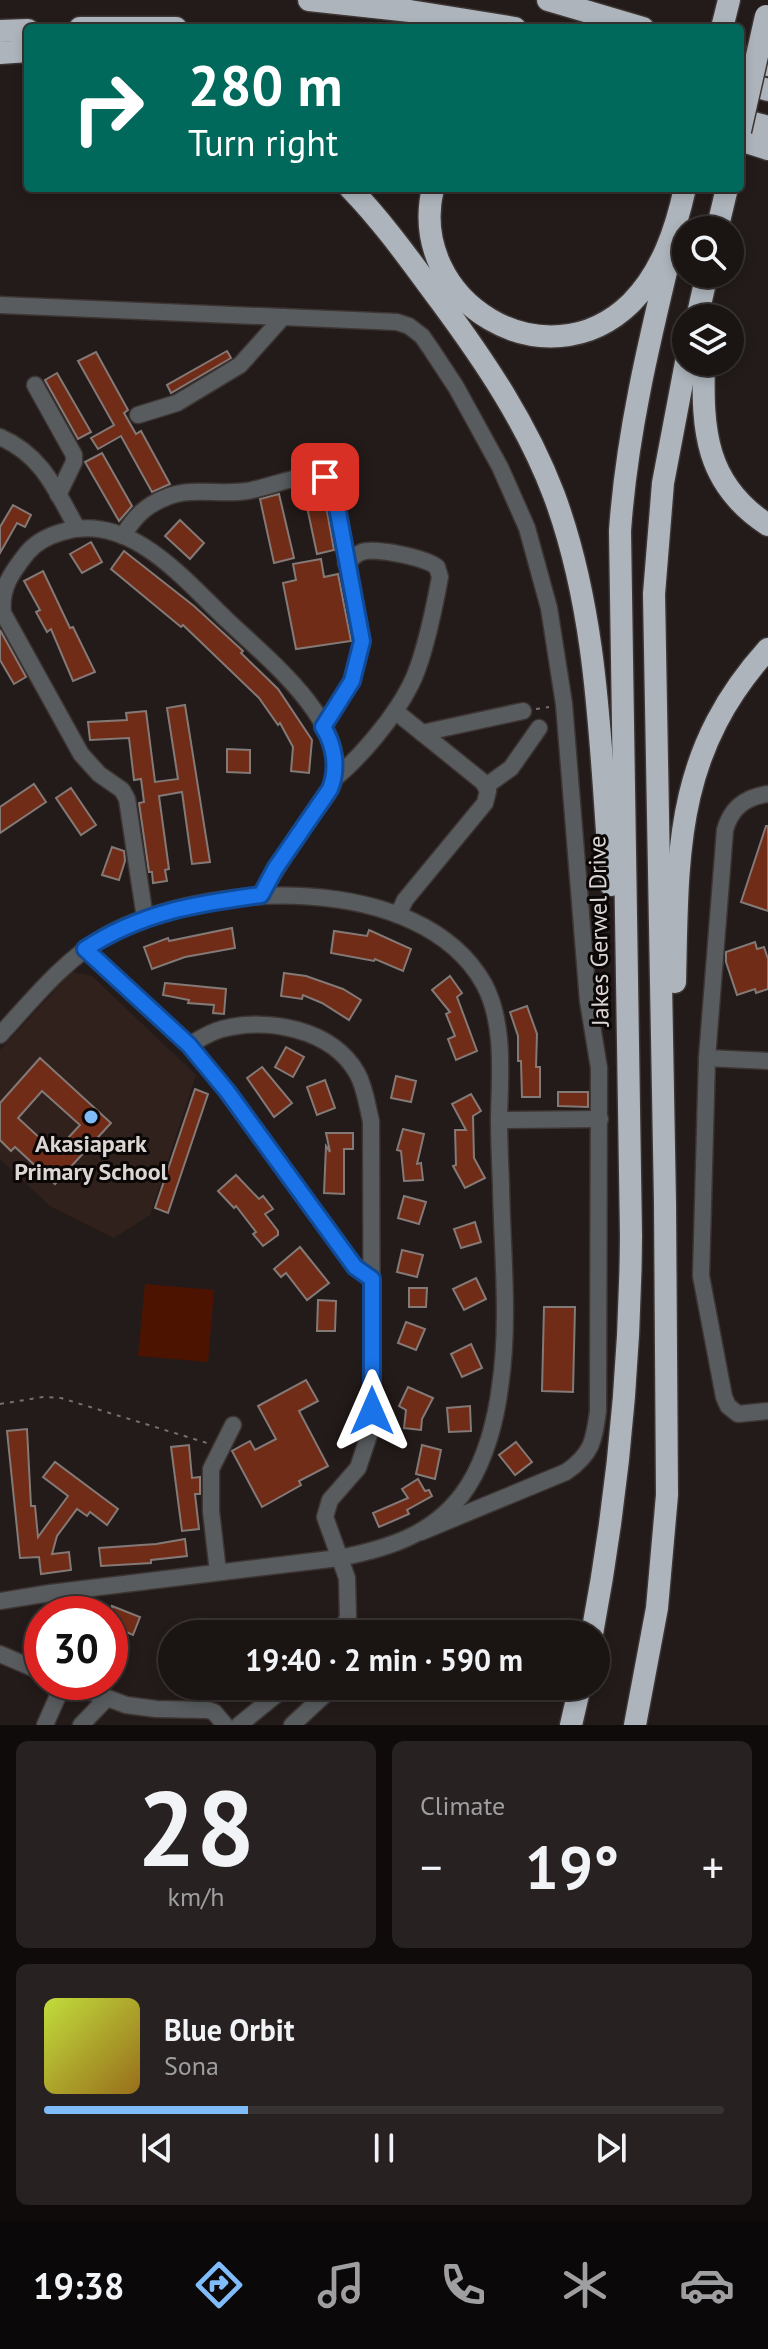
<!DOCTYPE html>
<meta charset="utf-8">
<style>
body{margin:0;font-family:"PT Sans",sans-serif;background:#272121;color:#f1f3f6;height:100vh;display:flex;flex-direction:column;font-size:30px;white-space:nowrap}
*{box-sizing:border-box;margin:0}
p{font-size:26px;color:#9f9ea0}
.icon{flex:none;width:44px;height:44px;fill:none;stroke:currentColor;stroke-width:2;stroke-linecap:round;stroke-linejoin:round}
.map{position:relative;height:1725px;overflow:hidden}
.panel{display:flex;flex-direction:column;gap:16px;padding:16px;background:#0e0b0a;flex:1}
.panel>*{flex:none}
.hud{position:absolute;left:24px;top:24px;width:720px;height:168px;border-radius:8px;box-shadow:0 4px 12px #0003,0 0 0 2px #383333;background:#00695c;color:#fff;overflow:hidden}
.tools{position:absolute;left:672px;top:216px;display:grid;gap:16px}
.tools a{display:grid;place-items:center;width:72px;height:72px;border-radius:50%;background:#1a1413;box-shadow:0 4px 12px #0003,0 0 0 2px #383333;font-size:40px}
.speed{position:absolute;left:24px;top:1596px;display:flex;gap:16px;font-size:40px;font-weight:700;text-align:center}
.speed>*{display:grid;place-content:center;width:104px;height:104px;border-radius:50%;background:#1a1413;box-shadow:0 4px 12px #0003,0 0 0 2px #383333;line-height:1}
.speed .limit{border:12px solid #d22;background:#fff;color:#111}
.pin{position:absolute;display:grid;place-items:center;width:68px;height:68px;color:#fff;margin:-34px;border-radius:16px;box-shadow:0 4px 12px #0006}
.me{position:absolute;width:88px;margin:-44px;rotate:0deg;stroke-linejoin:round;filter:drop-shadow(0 0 6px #0008)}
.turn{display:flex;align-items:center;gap:28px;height:168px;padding:0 32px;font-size:36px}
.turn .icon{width:104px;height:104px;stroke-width:2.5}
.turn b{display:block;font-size:56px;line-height:68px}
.big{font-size:60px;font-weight:600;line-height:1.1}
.panel .card{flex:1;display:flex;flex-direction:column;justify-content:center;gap:12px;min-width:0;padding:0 28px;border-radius:12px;background:#272121}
.panel .dial{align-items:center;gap:0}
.dial b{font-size:104px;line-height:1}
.song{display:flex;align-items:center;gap:24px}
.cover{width:96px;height:96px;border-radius:12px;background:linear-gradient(135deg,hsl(70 70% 55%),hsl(40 70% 35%))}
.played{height:8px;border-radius:4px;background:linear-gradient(90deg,#81bcfa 30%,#383333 30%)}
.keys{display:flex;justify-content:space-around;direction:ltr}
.heat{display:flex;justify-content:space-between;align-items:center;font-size:44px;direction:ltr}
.panel .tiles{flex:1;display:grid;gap:16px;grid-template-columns:1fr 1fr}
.card:last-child{grid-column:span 2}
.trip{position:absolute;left:158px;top:1620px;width:452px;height:80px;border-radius:40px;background:#1a1413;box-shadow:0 4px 12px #0003,0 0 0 2px #383333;font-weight:600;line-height:80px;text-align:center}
.tabs{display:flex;height:128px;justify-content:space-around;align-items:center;background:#0a0808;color:#9f9ea0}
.tabs .icon{width:56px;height:56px}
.tabs .selected{color:#81bcfa}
.tabs b{font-size:36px;color:#f1f3f6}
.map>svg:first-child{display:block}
.built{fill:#30211d}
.green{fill:#4d1301}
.building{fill:#712c17;stroke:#837976;stroke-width:2;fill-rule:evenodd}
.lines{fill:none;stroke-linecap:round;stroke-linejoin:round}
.minor-casing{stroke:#3d3533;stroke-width:19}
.highway-casing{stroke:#3d3533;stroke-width:25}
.path{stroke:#766f6d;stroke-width:2;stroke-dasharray:4 6;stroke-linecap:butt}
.minor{stroke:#595c5f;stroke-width:16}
.highway{stroke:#adb4bb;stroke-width:22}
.highway-bridge-casing{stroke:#3d3533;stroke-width:25;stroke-linecap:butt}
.highway-bridge{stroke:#adb4bb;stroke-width:22}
.route-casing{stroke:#114b97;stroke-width:20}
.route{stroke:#1a73e8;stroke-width:14}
.poi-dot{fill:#81bcfa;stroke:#0a0706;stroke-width:3}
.labels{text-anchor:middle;stroke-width:6;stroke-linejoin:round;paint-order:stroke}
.street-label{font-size:24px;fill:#dbd5d3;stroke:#0a0706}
.poi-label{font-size:24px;font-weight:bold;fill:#dbd5d3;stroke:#0a0706}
</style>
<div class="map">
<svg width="768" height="1725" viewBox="0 0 768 1725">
<rect width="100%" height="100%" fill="#231b19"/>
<polygon class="built" points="72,972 92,976 196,1075 150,1215 114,1238 50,1206 0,1159 0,1050"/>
<polygon class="green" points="145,1284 214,1290 208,1362 138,1356"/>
<g class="building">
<polygon points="227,351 231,358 171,393 167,385"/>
<polygon points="96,352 128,410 124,413 136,434 141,431 170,484 152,492 121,436 98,449 91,438 114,425 78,361"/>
<polygon points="57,373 91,432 78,439 45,380"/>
<polygon points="102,453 132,506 119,521 85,462"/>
<polygon points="309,487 318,487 324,495 334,550 317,554 303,488"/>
<polygon points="279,494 294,558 274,563 260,499"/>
<polygon points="13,505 31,515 25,527 17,523 0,553 0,527"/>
<polygon points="180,520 204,543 190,559 165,536"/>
<polygon points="91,542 102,562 82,573 70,554"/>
<polygon points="124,551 194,606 243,651 241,653 278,689 312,740 309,773 291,771 293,747 280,723 278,725 259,698 183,625 181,627 111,569"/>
<polygon points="321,559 324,577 338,574 351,641 296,649 283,583 296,580 293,564"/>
<polygon points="43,571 70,628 73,627 95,672 73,681 51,629 47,632 36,612 40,610 24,581"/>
<polygon points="0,630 26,677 14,684 0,660"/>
<polygon points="185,705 210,862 192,864 182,792 159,796 169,869 165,870 167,881 153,883 152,872 149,872 139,803 144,802 141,779 134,780 129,738 90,740 88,722 127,720 126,713 146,711 155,782 178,779 167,708"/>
<polygon points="227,749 250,750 250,773 227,772"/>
<polygon points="34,784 46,802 0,833 0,807"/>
<polygon points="71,788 96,825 81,835 56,798"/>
<polygon points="766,826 768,826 768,911 741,902"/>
<polygon points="112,847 124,851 125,861 119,880 102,875"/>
<polygon points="232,928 235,948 185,957 152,969 144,947 168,938 169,941"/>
<polygon points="369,930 411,949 403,971 375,959 374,961 331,953 334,931 367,936"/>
<polygon points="755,942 757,949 764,947 768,959 768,989 756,993 755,989 737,995 726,962 726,952"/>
<polygon points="284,973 306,976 343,989 361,1000 349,1020 322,1003 303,995 302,999 281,996"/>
<polygon points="450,976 462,993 457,997 477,1051 456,1060 448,1039 455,1036 446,1014 450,1012 432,990"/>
<polygon points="165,983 226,989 224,1014 213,1013 214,1005 188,1003 189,1000 163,995"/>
<polygon points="527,1006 537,1034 536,1067 540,1067 540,1097 522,1097 521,1061 518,1061 518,1036 510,1012"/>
<polygon points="286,1047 304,1057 293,1077 275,1067"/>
<path d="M40,1058l71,65 -56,61 -40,-37 -4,4 -11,-11v-37zM42,1091l38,34 -25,27 -37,-34z"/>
<polygon points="262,1067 292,1103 274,1117 247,1078"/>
<polygon points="396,1076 416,1081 411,1102 391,1098"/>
<polygon points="325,1080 335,1108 317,1115 307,1087"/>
<polygon points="195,1089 208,1094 168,1213 155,1208"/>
<polygon points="558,1092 588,1092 588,1107 558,1106"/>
<polygon points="471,1094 481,1111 473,1116 474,1158 485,1178 465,1188 453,1166 456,1165 455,1130 466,1130 452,1104"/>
<polygon points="403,1129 424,1134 417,1164 421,1163 423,1180 404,1181 401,1151 397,1150"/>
<polygon points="326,1133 353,1133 353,1149 344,1149 344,1194 324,1193 326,1146 330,1152"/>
<polygon points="236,1175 259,1199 263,1196 273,1209 265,1214 278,1231 278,1235 263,1246 253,1234 256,1232 236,1206 234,1208 218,1191"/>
<polygon points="404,1196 426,1202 419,1224 398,1218"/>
<polygon points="475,1222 481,1242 461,1248 454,1229"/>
<polygon points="300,1247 329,1283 307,1300 286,1273 281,1277 274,1269"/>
<polygon points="402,1250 423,1255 417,1277 397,1272"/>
<polygon points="476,1278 486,1299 464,1310 453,1289"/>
<polygon points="409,1288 427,1288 426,1307 409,1307"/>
<polygon points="318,1300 336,1301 335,1331 317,1331"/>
<polygon points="544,1307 575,1307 573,1392 542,1391"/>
<polygon points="406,1322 425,1329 416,1350 398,1343"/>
<polygon points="471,1344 482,1368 462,1377 451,1354"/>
<polygon points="306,1380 318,1401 299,1411 328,1466 299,1481 301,1485 262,1507 232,1451 250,1441 255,1450 276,1439 258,1406"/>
<polygon points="408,1387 433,1398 422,1419 421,1430 404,1428 406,1410 399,1406"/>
<polygon points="470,1406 471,1431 449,1432 447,1408"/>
<polygon points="27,1429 31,1506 35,1506 38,1537 68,1496 43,1477 55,1462 118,1509 107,1525 90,1512 87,1516 77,1509 57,1536 52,1554 69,1552 71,1570 41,1574 39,1557 20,1558 7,1431"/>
<polygon points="516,1442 532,1462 515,1475 499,1455"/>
<polygon points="189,1445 192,1478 200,1477 200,1494 195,1494 199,1529 182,1531 171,1447"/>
<polygon points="422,1445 441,1450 435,1479 416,1474"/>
<polygon points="418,1479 425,1491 429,1490 432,1496 407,1510 409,1514 379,1527 373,1513 408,1498 402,1489"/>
<polygon points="185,1539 187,1556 151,1560 151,1563 101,1566 99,1548 156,1544"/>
<polygon points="112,1606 140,1617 133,1635 110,1625"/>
</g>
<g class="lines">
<g class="minor-casing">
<g id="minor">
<path d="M0,305l352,15 45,2 12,4 13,10 9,13 25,38 44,80 27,61 22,80 15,96 24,297 11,67 -1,343c-4,30 -6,43 -32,61l-145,60"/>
<polyline points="35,385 74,455 74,462 58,495"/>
<polyline points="138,415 177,403 240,365 283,317"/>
<path d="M0,437c43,19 55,52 77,91"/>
<path d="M123,536c11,-19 23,-31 44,-39 24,-10 54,-2 80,-6 21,-3 58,-20 78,-14l9,14 28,150 -10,40 -29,46"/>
<polyline points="395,711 483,782 488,791 485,803 405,900 398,915"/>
<polyline points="422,733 523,711"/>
<path d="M335,778c26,-21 60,-62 75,-92 13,-24 25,-82 30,-109l-3,-10c-11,-9 -62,-20 -75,-15 -6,2 -11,7 -16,11"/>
<polyline points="486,786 511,768 539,728"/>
<path d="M768,794c-23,3 -37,14 -43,36l-18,228 -6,218 23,121 4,9 10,8 30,-3"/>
<path d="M145,918l-18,-119 -5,-9 -23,-16 -18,-20 -78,-141c-3,-25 9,-41 24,-60 9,-11 21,-17 35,-21 69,-21 124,50 167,90 38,36 115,97 106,155 -3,15 -17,29 -25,41 -17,25 -34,50 -49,77"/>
<polyline points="85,949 189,1045 227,1091 355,1267 372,1279"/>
<path d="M0,1035c33,-36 65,-76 107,-100 99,-55 314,-64 377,49 21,39 16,91 15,133 0,22 1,45 2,68 1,66 9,136 -1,202 -4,32 -14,71 -32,99 -30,47 -77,62 -129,72l-289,35 -50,8"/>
<path d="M189,1045c11,-6 21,-13 33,-16 46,-12 110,0 135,44 8,14 10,32 14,48l1,290 -2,21 -12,36 -28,32 -5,17 22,61 1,40 -10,16"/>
<polyline points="707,1058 768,1061"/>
<polyline points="499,1120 600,1119"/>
<polyline points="218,1572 211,1511 211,1469 233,1425"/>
<polyline points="0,1654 42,1672"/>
<polyline points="65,1682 126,1705 156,1709 208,1710 214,1712 225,1725"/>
<polyline points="45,1725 64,1682"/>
<polyline points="81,1725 107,1698"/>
<polyline points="239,1725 287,1686"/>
<polyline points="292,1725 334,1686"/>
</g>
</g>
<g class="highway-casing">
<g id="highway">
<polyline points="309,0 410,11 515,28"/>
<polyline points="548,0 643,28"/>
<polyline points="80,28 176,28"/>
<polyline points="722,28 729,0"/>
<polyline points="0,31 28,30"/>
<polyline points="0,53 28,51"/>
<polyline points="740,56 768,65"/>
<polyline points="740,82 768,90"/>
<polyline points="740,119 768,127"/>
<polyline points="740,140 768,149"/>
<path d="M350,188c34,35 62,75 91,114 45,61 86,122 113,193 46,124 46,260 57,390"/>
<path d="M433,188c-27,114 113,198 198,115 31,-31 45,-74 54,-115"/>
<polyline points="717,230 727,188"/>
<polyline points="697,318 707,274"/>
<path d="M704,362c-2,68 1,122 64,163"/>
<path d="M675,982c3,-130 -1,-229 93,-333"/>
<path d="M592,1634c25,-132 38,-264 39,-398l-11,-705c7,-102 32,-201 56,-301"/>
<polyline points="571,1725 580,1686"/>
<polyline points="635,1725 657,1608 667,1495 665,1203 654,594 663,483 686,362"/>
</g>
</g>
<g class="path">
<polyline points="536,709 549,707"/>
<polyline points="0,1404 43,1397 61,1398 207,1443"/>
</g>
<use href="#minor" class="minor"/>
<use href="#highway" class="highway"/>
<g class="highway-bridge-casing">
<polyline id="highway-bridge" points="740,131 766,16"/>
</g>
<use href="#highway-bridge" class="highway-bridge"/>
</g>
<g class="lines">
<g class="route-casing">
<path id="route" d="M325,477l9,14 28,150 -10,40 -29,46c12,19 15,42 7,62l-55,80 -14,26c-66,9 -119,17 -176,54l104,96 38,46 128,176 17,12v132"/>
</g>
<use href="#route" class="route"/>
</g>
<circle class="poi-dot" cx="91" cy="1117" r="8"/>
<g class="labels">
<g class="street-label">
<text transform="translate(599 931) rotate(-91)" y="8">Jakes Gerwel Drive</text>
</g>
<g class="poi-label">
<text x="91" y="1152">Akasiapark<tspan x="91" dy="28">Primary School</tspan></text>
</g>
</g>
</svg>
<div class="tools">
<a><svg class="icon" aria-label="search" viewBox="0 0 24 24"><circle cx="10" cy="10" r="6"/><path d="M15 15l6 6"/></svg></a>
<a><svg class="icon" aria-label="layers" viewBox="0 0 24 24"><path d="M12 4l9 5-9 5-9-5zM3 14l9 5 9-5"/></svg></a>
</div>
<div class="speed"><div class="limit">30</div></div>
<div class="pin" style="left:325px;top:477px;background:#d93025"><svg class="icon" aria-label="arrive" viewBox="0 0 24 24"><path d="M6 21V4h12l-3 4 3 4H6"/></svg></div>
<svg class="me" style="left:372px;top:1411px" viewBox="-20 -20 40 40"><path d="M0-17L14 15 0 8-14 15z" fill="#1a73e8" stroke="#fff" stroke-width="4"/></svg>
<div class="trip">19:40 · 2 min · 590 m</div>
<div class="hud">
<div class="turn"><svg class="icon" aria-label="right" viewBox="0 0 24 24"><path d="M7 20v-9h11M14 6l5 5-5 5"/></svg><div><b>280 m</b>Turn right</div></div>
</div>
</div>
<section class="panel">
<div class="tiles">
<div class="card dial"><b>28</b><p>km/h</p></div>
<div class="card"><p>Climate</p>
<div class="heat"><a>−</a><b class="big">19°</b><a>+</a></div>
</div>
<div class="card">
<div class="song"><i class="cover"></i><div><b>Blue Orbit</b><p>Sona</p></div></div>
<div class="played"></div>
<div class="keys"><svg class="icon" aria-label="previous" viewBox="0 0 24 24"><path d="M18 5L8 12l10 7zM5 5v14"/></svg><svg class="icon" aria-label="pause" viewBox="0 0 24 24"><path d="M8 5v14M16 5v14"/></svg><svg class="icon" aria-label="next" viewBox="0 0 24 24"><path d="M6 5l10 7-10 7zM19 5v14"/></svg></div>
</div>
</div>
</section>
<nav class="tabs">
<b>19:38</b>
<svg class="icon selected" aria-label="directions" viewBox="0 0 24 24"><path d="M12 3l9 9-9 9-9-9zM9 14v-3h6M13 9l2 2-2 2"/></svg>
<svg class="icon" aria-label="music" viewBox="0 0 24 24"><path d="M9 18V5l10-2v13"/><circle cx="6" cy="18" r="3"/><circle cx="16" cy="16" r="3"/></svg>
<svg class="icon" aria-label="phone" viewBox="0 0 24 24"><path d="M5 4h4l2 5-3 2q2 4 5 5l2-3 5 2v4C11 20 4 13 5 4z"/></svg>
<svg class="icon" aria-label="climate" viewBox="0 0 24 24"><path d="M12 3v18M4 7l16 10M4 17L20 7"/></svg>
<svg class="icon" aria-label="car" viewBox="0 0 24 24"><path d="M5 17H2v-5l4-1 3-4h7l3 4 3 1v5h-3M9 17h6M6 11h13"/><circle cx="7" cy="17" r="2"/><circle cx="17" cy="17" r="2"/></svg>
</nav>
